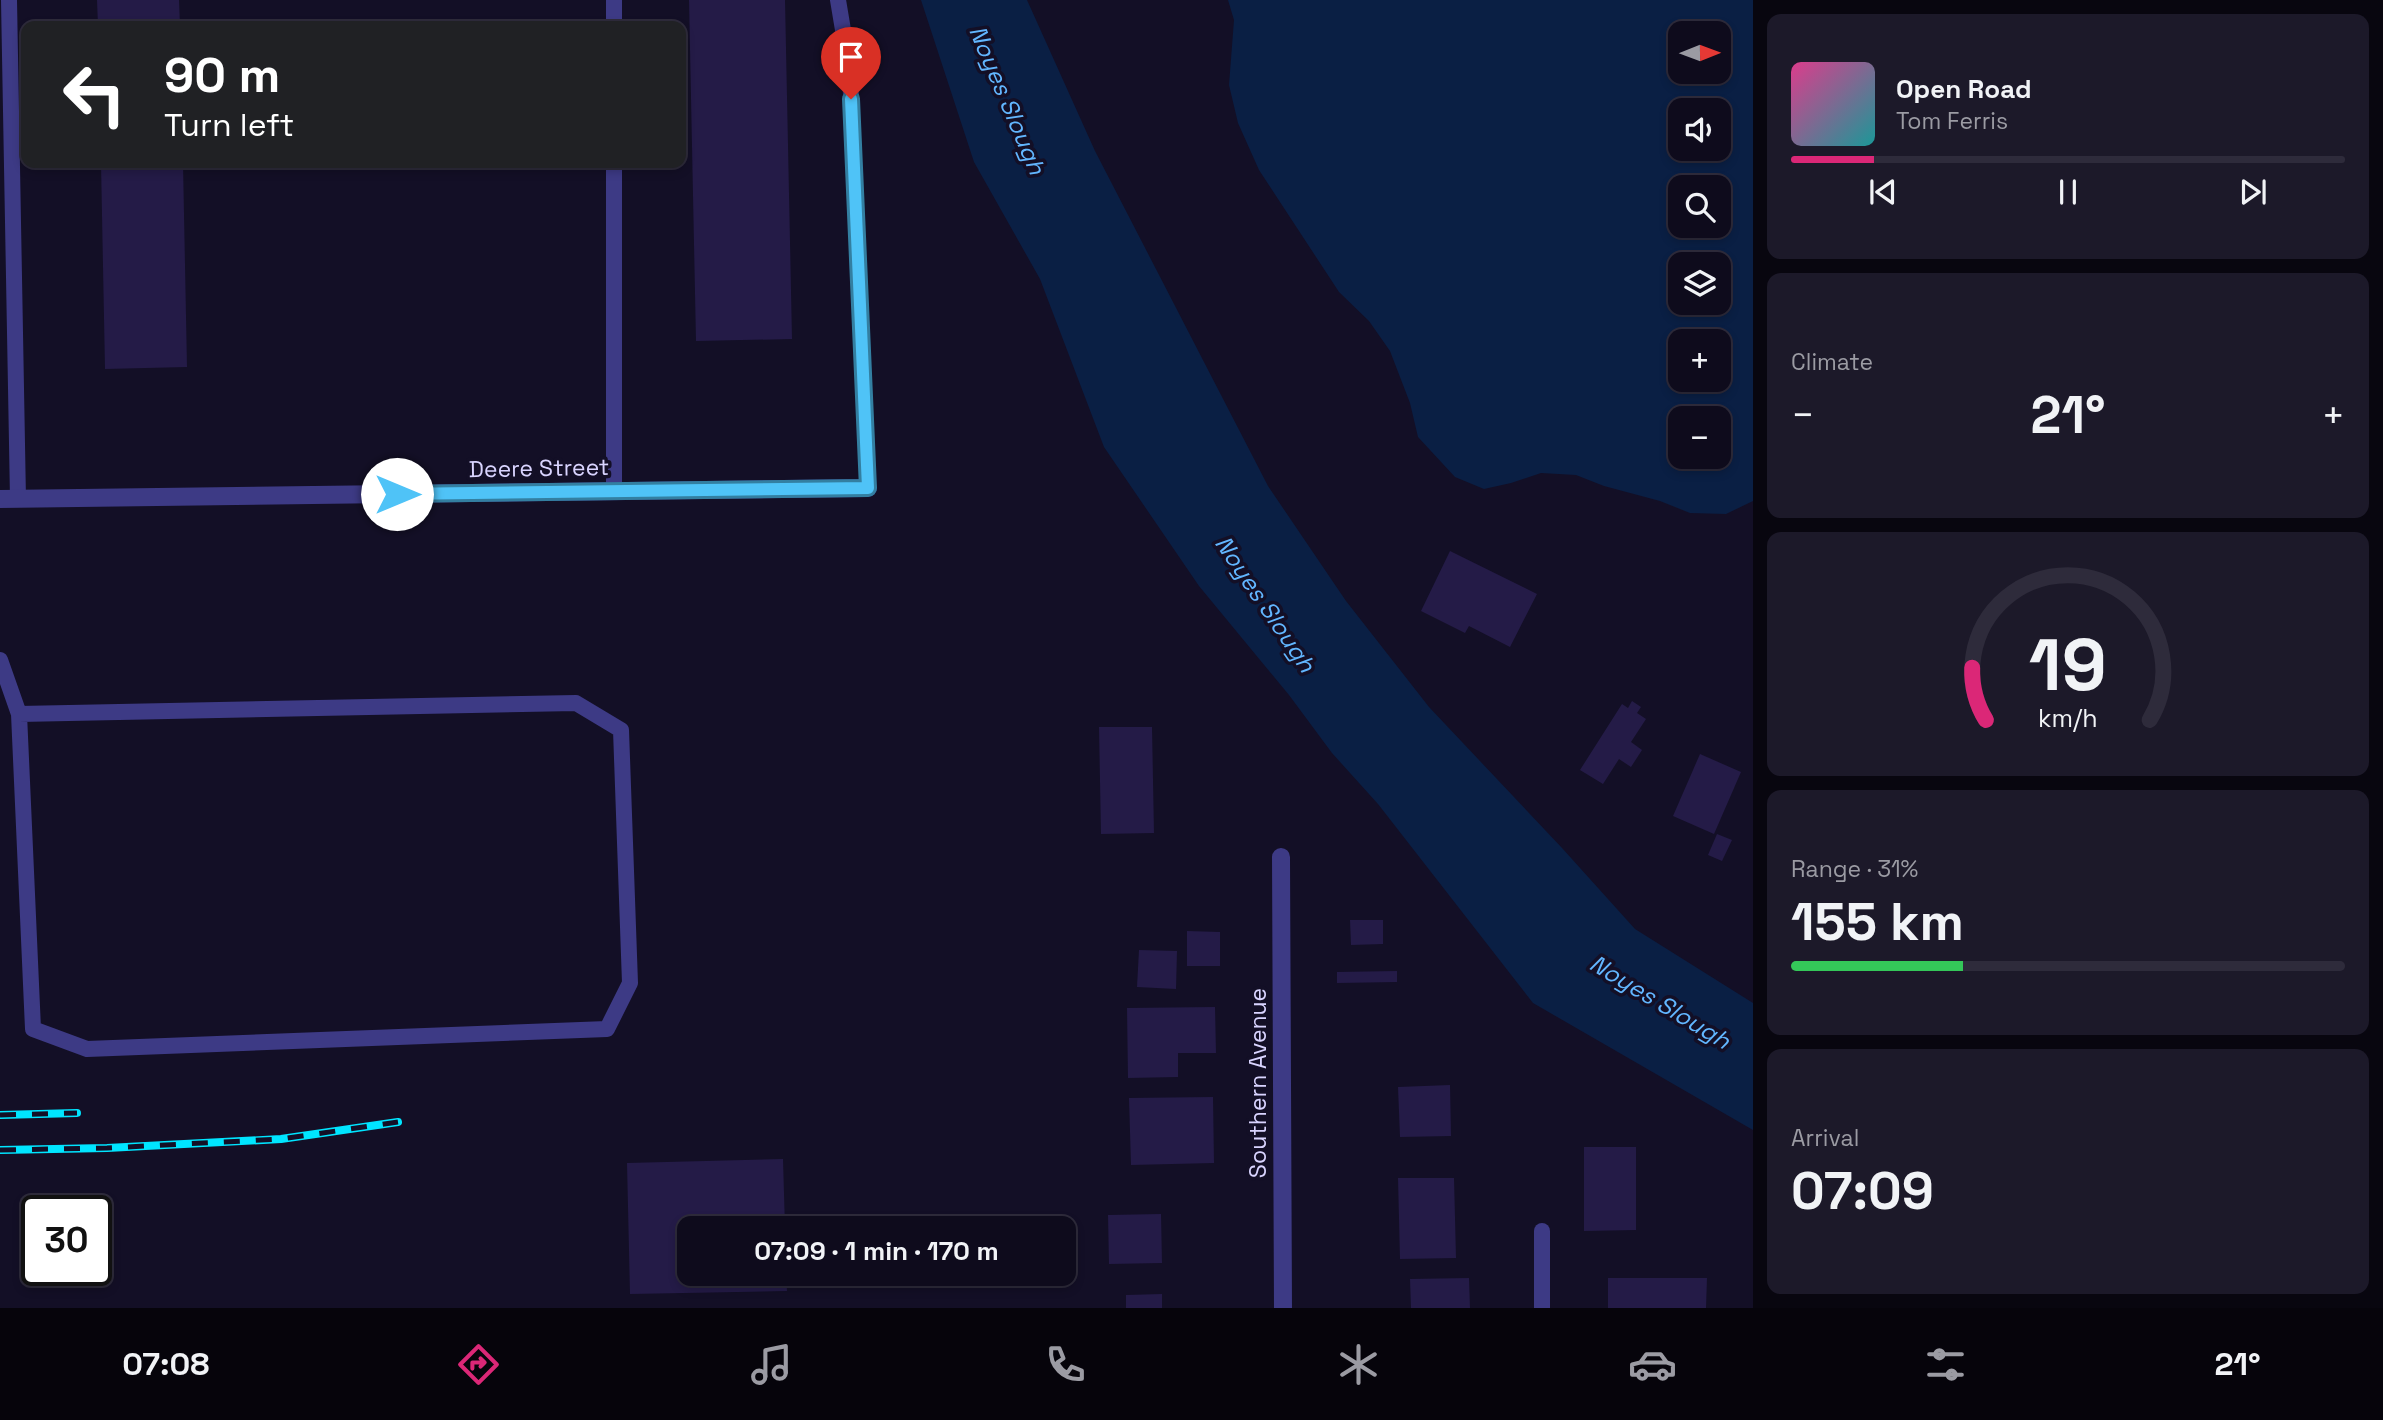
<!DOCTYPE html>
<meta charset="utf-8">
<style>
body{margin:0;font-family:"Space Grotesk",sans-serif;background:#1c1929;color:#f1f3f6;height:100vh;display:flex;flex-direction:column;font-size:26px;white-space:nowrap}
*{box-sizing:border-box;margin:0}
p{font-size:23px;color:#9b9ba3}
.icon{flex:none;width:38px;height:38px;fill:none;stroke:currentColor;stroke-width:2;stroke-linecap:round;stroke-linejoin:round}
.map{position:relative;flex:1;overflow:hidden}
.side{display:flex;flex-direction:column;gap:14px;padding:14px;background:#08060f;width:630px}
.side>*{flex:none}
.hud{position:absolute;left:21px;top:21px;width:665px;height:147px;border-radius:14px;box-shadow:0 4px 10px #0003,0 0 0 2px #2e2b3b;background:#202124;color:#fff;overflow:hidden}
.needle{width:46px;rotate:89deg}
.tools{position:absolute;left:1668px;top:21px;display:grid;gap:14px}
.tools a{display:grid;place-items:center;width:63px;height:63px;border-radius:14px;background:#0e0b1c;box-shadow:0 4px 10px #0003,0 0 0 2px #2e2b3b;font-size:35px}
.speed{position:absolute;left:21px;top:1195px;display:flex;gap:14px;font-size:35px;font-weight:700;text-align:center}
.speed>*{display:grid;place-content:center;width:91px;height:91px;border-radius:50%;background:#0e0b1c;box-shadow:0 4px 10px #0003,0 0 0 2px #2e2b3b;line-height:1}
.speed .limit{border:4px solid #111;border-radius:10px;background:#fff;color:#111}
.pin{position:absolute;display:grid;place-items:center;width:60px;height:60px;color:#fff;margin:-72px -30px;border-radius:50% 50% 50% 0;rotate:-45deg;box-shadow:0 0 7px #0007}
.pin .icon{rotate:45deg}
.me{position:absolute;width:77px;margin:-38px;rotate:90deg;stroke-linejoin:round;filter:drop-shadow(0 0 5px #0008)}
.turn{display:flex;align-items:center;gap:24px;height:147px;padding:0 28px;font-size:32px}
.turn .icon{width:91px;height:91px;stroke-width:2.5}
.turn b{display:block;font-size:49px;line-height:60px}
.big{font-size:52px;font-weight:700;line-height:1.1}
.side .tile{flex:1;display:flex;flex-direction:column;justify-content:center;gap:10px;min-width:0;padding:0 24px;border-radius:14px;background:#1c1929}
.side .dial{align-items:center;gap:0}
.dial svg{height:182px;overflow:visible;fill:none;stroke:#2e2b3b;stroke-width:7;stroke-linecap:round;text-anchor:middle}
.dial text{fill:#f1f3f6;stroke:none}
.song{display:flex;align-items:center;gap:21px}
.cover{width:84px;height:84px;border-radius:10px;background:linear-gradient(135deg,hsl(330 70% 55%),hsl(180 70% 35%))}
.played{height:7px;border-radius:4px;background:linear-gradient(90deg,#db2777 15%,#2e2b3b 15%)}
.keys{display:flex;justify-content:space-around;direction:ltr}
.heat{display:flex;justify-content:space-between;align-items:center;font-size:38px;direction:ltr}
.charge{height:10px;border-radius:5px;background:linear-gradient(90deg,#34c759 31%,#2e2b3b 0)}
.trip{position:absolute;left:677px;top:1216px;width:399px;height:70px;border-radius:14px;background:#0e0b1c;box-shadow:0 4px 10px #0003,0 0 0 2px #2e2b3b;font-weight:700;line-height:70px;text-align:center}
.menu{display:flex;height:112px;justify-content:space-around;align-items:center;background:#06040b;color:#9b9ba3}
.menu .icon{width:49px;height:49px}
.menu .on{color:#db2777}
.menu b{font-size:32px;color:#f1f3f6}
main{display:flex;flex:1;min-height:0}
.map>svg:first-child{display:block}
.water{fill:#0a1f44;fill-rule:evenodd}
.building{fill:#241b47}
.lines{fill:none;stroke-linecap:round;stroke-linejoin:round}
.lane{stroke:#3d3a85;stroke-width:16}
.street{stroke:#3d3a85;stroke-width:18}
.rail-casing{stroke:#00e5ff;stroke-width:8}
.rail{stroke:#130f26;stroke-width:5;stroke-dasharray:16;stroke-linecap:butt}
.route-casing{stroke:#337fa1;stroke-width:18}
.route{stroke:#4fc3f7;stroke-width:12}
.labels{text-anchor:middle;stroke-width:7;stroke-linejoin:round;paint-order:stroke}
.street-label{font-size:23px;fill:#d9d4ff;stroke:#130f26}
.water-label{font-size:24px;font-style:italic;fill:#62b6ff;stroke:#130f26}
</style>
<main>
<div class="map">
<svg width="1753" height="1308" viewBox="0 0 1753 1308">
<rect width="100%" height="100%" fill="#130f26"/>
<g class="water">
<polygon points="921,0 1027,0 1095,151 1268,486 1346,601 1429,707 1562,848 1635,929 1753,1003 1753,1130 1533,1003 1378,804 1332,753 1289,695 1199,586 1104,447 1040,279 974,162"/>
<path d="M1228,0h525v501l-27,13 -36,-1 -30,-12 -56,-15 -28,-11 -35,-2 -30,10 -27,6 -29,-12 -37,-40 -8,-34 -20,-52 -21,-30 -30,-29 -80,-122 -21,-47 -9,-38 5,-65zM1680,33h38v39h-38zM1680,110h38v39h-38zM1680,187h38v39h-38zM1680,264h38v39h-38zM1680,341h38v39h-38zM1680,418h38v39h-38z"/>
</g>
<g class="building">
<polygon points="97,0 179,0 180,26 98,26"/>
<polygon points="689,0 785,0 792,339 696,341"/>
<polygon points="101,163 183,163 187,367 105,369"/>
<polygon points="1450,551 1537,594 1510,647 1469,626 1465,633 1421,611"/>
<polygon points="1632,701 1641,707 1637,713 1646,719 1631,742 1642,750 1631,767 1619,759 1603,784 1580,770 1622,704 1628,708"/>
<polygon points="1099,727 1152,727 1154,833 1101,834"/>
<polygon points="1700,754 1741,772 1714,834 1673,816"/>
<polygon points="1717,834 1732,840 1722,861 1708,855"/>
<polygon points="1350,920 1383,920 1383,944 1351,945"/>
<polygon points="1187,931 1220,932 1220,966 1187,966"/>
<polygon points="1139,950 1177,951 1176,989 1137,987"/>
<polygon points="1397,971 1397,982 1337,983 1337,972"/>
<polygon points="1215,1007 1216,1053 1178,1053 1178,1077 1128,1078 1127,1008"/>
<polygon points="1450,1085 1451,1136 1400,1137 1398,1087"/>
<polygon points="1213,1097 1214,1163 1131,1165 1129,1098"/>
<polygon points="1584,1147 1636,1147 1636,1230 1584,1231"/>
<polygon points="783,1159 785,1228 690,1228 690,1274 786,1274 787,1291 630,1294 627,1163"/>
<polygon points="1398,1178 1454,1178 1456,1258 1400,1259"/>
<polygon points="1161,1214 1162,1263 1109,1264 1108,1215"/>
<polygon points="1469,1278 1470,1308 1411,1308 1410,1279"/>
<polygon points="1608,1278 1707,1278 1706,1308 1608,1308"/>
<polygon points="1162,1294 1162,1308 1126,1308 1126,1295"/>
</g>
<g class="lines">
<g class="lane">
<polyline points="9,0 18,499"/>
<polyline points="614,0 614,26"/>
<polyline points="838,0 850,72 868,488"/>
<polyline points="614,163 614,491"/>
<polyline points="0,660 19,714 33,1029 87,1049 607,1029 630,983 621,730 576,703 19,714"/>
<polyline points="1542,1231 1542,1308"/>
</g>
<g class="street">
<polyline points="0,499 868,488"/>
<polyline points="1281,857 1283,1308"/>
</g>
<g class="rail-casing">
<g id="rail">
<polyline points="0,1115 77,1113"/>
<polyline points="0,1150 107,1148 281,1139 398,1122"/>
</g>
</g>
<use href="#rail" class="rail"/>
</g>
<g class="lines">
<g class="route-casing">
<polyline id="route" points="397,494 868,488 851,99"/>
</g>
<use href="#route" class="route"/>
</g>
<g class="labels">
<g class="street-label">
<text transform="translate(539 468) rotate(-1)" y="8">Deere Street</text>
<text transform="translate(1258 1083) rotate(-90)" y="8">Southern Avenue</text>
</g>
<g class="water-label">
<text transform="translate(1007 100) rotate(67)" y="8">Noyes Slough</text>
<text transform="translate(1265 604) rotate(56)" y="8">Noyes Slough</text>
<text transform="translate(1660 1002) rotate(31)" y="8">Noyes Slough</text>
</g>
</g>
</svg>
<div class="tools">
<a><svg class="needle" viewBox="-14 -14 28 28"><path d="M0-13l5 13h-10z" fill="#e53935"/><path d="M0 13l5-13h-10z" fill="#9b9ba3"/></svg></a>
<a><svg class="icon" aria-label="sound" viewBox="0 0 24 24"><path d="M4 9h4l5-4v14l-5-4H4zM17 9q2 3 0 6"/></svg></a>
<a><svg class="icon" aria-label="search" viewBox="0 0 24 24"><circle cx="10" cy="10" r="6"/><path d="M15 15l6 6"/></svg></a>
<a><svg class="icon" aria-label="layers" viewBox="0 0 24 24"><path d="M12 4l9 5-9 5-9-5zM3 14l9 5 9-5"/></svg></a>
<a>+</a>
<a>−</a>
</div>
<div class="speed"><div class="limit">30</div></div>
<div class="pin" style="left:851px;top:99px;background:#d93025"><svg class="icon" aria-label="arrive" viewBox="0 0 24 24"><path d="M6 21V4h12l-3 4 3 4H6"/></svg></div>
<svg class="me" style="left:397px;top:494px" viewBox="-20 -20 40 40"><circle r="19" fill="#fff"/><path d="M0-13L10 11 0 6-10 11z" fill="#4fc3f7"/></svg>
<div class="trip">07:09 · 1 min · 170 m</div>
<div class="hud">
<div class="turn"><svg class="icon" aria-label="left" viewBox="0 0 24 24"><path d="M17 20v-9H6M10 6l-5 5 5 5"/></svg><div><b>90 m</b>Turn left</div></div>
</div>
</div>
<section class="side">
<div class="tile">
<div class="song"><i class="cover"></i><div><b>Open Road</b><p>Tom Ferris</p></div></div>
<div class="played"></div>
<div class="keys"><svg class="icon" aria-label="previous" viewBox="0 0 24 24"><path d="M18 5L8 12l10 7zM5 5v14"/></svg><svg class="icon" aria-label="pause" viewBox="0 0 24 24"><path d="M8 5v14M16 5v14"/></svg><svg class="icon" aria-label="next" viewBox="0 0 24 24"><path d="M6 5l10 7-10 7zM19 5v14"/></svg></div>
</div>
<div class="tile"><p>Climate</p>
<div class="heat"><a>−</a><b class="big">21°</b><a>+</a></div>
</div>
<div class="tile dial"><svg viewBox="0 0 100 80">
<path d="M14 69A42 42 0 1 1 86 69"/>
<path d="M14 69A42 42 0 0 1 8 46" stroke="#db2777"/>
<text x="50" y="56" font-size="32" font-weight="700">19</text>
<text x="50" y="72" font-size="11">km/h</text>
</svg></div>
<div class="tile"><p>Range · 31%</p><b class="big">155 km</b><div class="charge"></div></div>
<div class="tile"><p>Arrival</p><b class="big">07:09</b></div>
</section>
</main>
<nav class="menu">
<b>07:08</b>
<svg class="icon on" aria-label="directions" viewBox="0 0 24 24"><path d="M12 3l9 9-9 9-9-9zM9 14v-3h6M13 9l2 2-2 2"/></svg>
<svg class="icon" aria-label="music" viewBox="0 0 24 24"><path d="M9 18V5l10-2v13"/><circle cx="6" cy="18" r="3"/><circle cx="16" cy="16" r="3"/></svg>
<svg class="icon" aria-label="phone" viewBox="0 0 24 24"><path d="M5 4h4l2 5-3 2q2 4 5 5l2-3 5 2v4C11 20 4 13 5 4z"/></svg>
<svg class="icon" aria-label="climate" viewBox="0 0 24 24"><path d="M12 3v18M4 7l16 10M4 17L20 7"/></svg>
<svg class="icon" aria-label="car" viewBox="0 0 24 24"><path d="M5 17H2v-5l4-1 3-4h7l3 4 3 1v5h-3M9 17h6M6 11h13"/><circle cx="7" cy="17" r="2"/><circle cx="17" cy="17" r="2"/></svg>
<svg class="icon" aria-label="filters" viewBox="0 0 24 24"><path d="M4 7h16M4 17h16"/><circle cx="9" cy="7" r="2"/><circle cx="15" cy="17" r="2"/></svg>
<b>21°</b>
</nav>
